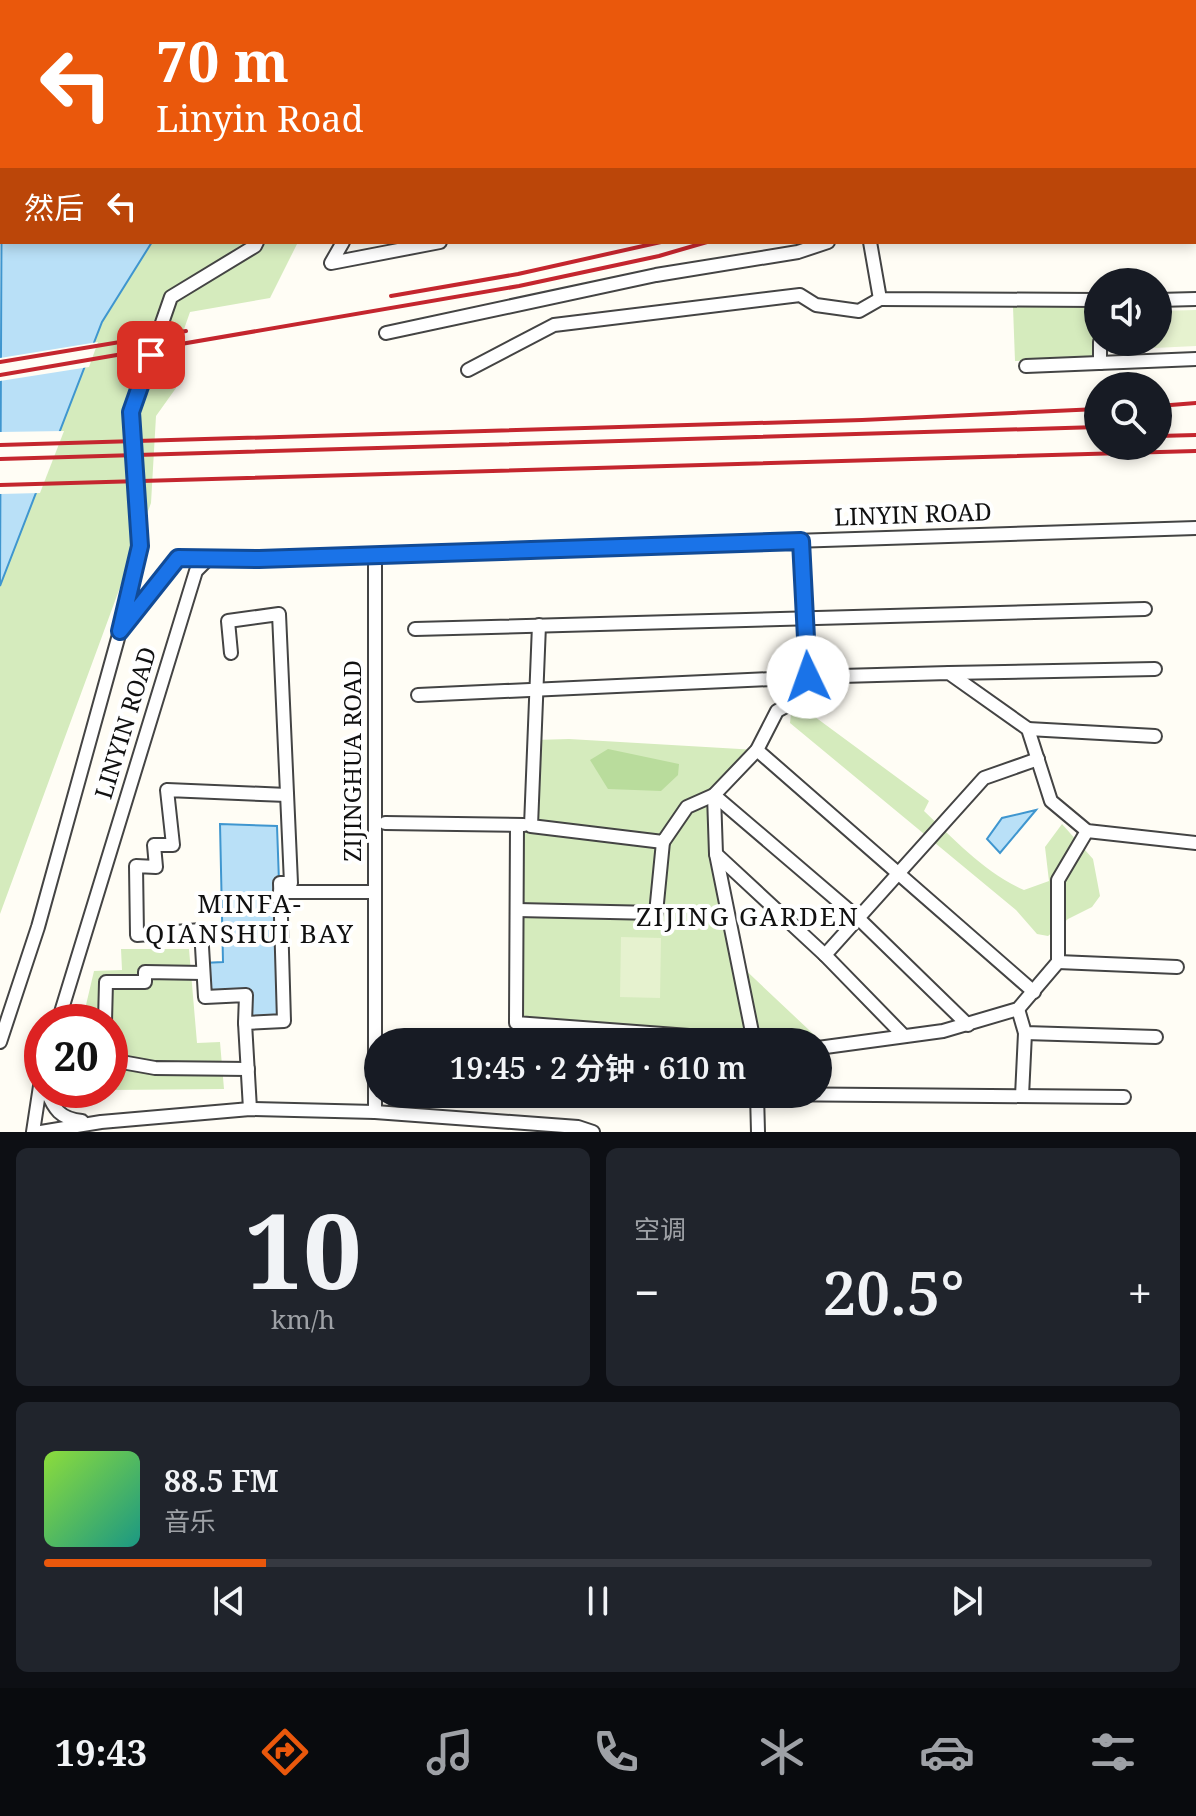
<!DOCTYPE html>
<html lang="zh">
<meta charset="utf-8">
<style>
body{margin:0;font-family:"Noto Serif","Noto Sans SC",serif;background:#20242c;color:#f1f3f6;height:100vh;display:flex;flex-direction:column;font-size:30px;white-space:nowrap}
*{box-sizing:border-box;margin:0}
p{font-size:26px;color:#9ea1a6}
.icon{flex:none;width:44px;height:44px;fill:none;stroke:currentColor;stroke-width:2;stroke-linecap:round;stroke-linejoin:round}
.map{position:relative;height:1132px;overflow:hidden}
.details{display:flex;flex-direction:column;gap:16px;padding:16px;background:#0d0f14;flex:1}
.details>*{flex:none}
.guide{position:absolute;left:0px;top:0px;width:1196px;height:244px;box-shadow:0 4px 12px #0003;background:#ea580c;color:#fff;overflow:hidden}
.buttons{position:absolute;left:1084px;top:268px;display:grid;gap:16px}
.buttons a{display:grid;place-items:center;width:88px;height:88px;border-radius:50%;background:#171b24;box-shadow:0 4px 12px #0003;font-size:40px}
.speed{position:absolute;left:24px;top:1004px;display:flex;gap:16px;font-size:40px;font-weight:700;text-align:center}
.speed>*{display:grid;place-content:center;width:104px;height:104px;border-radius:50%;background:#171b24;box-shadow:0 4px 12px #0003;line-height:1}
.speed .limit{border:12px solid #d22;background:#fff;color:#111}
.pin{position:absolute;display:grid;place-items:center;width:68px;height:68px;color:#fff;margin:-34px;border-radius:16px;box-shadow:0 4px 12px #0006}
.me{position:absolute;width:88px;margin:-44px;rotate:357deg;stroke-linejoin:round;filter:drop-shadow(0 0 6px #0008)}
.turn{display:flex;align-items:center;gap:28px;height:168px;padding:0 24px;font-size:36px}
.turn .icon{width:104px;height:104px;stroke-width:2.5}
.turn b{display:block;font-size:56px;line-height:68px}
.then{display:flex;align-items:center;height:76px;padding:0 24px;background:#0003;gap:16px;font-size:30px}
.big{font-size:60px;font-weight:600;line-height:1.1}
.details .tile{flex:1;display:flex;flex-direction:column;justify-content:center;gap:12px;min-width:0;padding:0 28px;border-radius:12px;background:#20242c}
.details .dial{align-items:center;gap:0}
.dial b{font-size:104px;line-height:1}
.song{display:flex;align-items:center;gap:24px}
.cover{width:96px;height:96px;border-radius:12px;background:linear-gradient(135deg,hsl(90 70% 55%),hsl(170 70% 35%))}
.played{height:8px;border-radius:4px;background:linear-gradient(90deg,#ea580c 20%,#363941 20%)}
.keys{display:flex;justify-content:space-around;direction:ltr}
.heat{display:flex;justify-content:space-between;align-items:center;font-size:44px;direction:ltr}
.details .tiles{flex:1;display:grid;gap:16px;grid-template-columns:1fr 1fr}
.tile:last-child{grid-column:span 2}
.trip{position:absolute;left:364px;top:1028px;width:468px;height:80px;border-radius:40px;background:#171b24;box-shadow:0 4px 12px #0003;font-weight:600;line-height:80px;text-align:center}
.dock{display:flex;height:128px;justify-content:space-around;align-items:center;background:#090b0e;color:#9ea1a6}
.dock .icon{width:56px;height:56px}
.dock .current{color:#ea580c}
.dock b{font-size:36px;color:#f1f3f6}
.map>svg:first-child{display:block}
.green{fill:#d5ebbd}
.forest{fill:#b9dc9c}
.pitch{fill:#e6f2cf}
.water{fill:#b9e0f7;stroke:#3f96cf;stroke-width:2}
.pier{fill:#fffdf5}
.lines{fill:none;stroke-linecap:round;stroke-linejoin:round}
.minor-casing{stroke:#444;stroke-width:16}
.minor{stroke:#fff;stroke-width:12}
.rail{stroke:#c4262e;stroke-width:4}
.route-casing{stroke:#114b97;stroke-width:20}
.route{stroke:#1a73e8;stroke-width:14}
.labels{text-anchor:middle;stroke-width:8;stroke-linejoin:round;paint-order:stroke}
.street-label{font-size:24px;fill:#111;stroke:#fff}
.neighbourhood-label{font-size:26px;letter-spacing:2px;fill:#111;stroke:#fff}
</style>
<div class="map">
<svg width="1196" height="1132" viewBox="0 0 1196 1132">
<rect width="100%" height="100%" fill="#fffdf5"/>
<g class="green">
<polygon points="152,242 298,242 270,298 190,312 183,332 176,388 156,416 151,503 0,914 0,586 102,322"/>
<polygon points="1095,304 1097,359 1015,361 1013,307"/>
<path d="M791,713l20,1 118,87 -5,10c31,29 61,62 100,79l25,-9 -4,-34 17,-23 31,35 7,37 -8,11 -24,12 -20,17 -11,-2 -21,-24 -226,-187z"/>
<polygon points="569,739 757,750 714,795 716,854 738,963 827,1047 818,1042 734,1042 516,1023 517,825 530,826 534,740"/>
<polygon points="121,949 189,949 197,1043 220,1042 224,1089 110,1090 110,1022 82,1022 94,971 122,970"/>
</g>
<polygon class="forest" points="608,749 679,764 678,775 661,791 608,789 590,760"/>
<g class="pitch">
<polygon points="1196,310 1196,346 1154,348 1154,342 1158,342 1158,311"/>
<polygon points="621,937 661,938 660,998 620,997"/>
</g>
<g class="water">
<polygon points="2,116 2,242 152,242 102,322 0,586"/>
<polygon points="1036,810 1000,853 987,839 1002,818"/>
<polygon points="220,824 277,826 284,1021 245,1023 246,996 205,997 203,963 223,962"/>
</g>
<g class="pier">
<polygon points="98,342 89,367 0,381 0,358"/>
<polygon points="64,431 40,493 0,494 0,432"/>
</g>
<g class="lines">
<g class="minor-casing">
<g id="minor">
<polyline points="807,0 808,2"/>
<polyline points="351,2 352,0"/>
<polyline points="478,2 479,0"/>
<polyline points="1093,2 1096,0"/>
<polyline points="1194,29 1196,28"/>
<polyline points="343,242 331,263 440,242"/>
<polyline points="870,242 880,299 1098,300"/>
<polyline points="1158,300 1196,299"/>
<polyline points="386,333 656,275 798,252 828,242"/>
<polyline points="1100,342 1100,363"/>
<polyline points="1026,366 1196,359"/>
<polyline points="468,370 554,325 800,295 816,305 859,311 880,299"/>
<polyline points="801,541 809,685"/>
<polyline points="122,624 140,546 131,412 171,297 255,246 257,242"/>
<polyline points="539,625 531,826 663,842 687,807 714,795 858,918 968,1025"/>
<polyline points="415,629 1145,609"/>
<polyline points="231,653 228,621 279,614 291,883 280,883 284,1021 245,1023 250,1109"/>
<polyline points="949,673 1155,669"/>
<polyline points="418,695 837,676"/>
<polyline points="1028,729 1155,736"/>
<polyline points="757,750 1034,992"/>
<polyline points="385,823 524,825"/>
<polyline points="517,825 516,1023 716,1038 734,1042"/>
<polyline points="716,854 825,955 904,1036"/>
<polyline points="280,892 374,892"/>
<polyline points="517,910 656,913 663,842"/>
<polyline points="825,955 984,778 1038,759"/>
<polyline points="1058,962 1177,967"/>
<polyline points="1018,1009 1025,1033 1156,1037"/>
<polyline points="58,1022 196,571 207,560 1196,528"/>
<polyline points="105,1022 106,982 145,982 145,972 203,973"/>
<polyline points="245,1023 246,995 205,997 201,930 137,935 136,866 156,867 154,845 173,845 167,790 287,795"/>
<polyline points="0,1042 38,927 120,631 178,558 207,560"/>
<polyline points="754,1042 716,854 714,795 757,750 777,711 841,676 949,673 1028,729 1051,801 1087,831 1196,843"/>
<polyline points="818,1048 943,1031 1018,1009 1058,962 1058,880 1087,831"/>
<polyline points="110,1049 116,1061 155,1068 248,1069"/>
<path d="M46,1090c8,19 14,29 36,31"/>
<polyline points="757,1094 1124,1097"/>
<polyline points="757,1094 758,1132"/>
<polyline points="1022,1096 1025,1033"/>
<polyline points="375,1112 375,555"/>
<polyline points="33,1132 42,1073"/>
<polyline points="41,1132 101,1122 250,1109 375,1112 578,1127 593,1132"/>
</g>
</g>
<use href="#minor" class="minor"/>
<g class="rail">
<polyline points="1171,2 1175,0"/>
<polyline points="1194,4 1196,2"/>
<polyline points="391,296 518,274 661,242"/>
<polyline points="0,362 186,331"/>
<polyline points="0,375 519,286 659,256 707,242"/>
<polyline points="1158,406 1196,403"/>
<polyline points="1158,436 1196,435"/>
<polyline points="0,445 862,420 1098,409"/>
<polyline points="0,459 1098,427"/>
<polyline points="0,485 1196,451"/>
</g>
</g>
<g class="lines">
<g class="route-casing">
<polyline id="route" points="151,355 131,412 140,546 120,631 178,558 259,559 801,541 808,677"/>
</g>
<use href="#route" class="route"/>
</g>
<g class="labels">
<g class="street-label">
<text transform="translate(913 515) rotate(-2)" y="8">LINYIN ROAD</text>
<text transform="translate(126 723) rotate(-73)" y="8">LINYIN ROAD</text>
<text transform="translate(353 761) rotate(-90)" y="8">ZIJINGHUA ROAD</text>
</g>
<g class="neighbourhood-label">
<text x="250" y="913">MINFA-<tspan x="250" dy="30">QIANSHUI BAY</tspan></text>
<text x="748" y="926">ZIJING GARDEN</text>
</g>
</g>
</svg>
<div class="buttons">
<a><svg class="icon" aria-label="sound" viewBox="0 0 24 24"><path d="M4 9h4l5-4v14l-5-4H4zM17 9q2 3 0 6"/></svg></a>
<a><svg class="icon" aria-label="search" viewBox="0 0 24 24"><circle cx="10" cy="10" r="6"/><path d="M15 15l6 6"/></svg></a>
</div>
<div class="speed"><div class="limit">20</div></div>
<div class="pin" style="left:151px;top:355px;background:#d93025"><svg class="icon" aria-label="arrive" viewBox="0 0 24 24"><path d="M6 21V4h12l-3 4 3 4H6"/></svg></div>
<svg class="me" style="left:808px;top:677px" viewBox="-20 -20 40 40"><circle r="19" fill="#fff"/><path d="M0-13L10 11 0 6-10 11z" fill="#1a73e8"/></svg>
<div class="trip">19:45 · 2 分钟 · 610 m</div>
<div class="guide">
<div class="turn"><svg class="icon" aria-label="left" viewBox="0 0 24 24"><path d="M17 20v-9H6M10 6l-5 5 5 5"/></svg><div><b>70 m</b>Linyin Road</div></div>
<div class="then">然后<svg class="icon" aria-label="left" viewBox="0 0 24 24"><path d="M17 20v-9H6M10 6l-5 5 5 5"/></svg></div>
</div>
</div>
<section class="details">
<div class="tiles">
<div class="tile dial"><b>10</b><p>km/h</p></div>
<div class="tile"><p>空调</p>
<div class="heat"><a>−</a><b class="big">20.5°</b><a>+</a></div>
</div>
<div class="tile">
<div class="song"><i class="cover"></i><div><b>88.5 FM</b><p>音乐</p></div></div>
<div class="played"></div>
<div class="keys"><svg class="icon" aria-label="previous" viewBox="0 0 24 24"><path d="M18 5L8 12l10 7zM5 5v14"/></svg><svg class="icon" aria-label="pause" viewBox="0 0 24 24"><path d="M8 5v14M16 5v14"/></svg><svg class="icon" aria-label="next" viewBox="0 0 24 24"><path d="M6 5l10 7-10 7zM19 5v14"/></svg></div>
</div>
</div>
</section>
<nav class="dock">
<b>19:43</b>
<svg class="icon current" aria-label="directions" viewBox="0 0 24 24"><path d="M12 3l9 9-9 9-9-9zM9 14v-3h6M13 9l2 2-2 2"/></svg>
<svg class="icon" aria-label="music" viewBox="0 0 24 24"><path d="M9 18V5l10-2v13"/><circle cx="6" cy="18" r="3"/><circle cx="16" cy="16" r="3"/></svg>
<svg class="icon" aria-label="phone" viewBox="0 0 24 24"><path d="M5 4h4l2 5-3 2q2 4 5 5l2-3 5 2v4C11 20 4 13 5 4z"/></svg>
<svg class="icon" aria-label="climate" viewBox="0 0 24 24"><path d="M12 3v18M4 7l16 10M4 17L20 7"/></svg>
<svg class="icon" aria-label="car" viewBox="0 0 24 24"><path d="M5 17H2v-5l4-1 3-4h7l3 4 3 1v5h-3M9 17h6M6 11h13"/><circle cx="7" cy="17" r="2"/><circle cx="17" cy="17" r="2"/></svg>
<svg class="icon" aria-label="filters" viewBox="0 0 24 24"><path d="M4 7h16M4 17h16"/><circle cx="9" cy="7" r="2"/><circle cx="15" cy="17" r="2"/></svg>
</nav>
